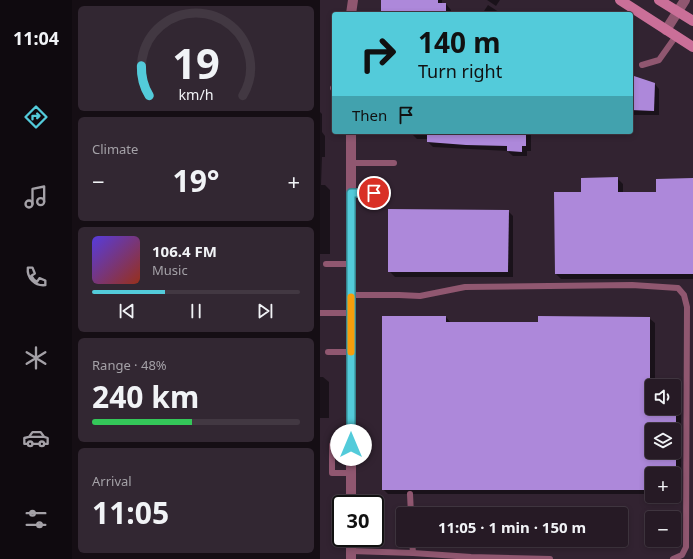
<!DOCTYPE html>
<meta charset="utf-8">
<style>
body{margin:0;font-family:"Noto Sans",sans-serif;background:#322732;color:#f1f3f6;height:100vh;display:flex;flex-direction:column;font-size:15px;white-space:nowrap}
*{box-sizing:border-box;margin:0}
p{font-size:13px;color:#a4a1a7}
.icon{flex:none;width:22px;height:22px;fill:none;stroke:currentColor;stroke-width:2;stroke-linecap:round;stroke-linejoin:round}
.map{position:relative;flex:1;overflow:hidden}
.side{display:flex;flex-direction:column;gap:6px;padding:6px;background:#150e14;width:248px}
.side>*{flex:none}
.top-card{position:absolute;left:12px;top:12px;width:301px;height:122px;border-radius:4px;box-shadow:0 2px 6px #0003,0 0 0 1px #423842;background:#53cbda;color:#111;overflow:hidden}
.fabs{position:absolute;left:325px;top:379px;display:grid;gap:8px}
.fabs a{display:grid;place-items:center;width:36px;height:36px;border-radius:4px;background:#261a25;box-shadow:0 2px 6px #0003,0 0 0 1px #423842;font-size:20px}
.speed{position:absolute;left:12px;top:495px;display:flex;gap:8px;font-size:20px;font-weight:700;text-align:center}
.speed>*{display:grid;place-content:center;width:52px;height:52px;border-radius:50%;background:#261a25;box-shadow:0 2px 6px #0003,0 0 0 1px #423842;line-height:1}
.speed .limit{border:2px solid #111;border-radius:6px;background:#fff;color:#111}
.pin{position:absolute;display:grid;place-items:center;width:34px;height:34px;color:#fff;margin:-17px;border:2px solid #fff;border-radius:50%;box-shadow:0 1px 4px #0007}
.me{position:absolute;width:44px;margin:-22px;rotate:0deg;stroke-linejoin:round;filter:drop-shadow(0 0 3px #0008)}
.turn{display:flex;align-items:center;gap:14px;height:84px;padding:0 20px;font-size:18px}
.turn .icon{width:52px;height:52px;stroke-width:2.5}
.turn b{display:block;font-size:28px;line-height:34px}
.then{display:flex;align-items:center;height:38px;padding:0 20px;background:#0003;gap:8px;font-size:15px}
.big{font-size:30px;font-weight:700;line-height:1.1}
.side .tile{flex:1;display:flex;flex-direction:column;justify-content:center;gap:6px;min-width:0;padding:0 14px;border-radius:6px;background:#322732}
.side .dial{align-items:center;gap:0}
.dial svg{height:104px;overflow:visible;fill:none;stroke:#423842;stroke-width:7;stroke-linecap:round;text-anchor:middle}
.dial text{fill:#f1f3f6;stroke:none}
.song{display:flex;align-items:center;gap:12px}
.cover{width:48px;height:48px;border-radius:6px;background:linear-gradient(135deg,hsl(250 70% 55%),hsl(10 70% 35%))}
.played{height:4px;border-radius:2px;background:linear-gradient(90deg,#53cbda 35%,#423842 35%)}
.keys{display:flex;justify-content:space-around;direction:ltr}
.heat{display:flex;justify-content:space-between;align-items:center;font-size:22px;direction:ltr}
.charge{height:6px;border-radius:3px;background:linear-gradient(90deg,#34c759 48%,#423842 0)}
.trip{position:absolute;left:76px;top:507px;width:232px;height:40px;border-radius:4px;background:#261a25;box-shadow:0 2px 6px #0003,0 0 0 1px #423842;font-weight:700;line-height:40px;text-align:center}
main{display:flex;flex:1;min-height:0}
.menu{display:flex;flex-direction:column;width:72px;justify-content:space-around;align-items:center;background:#0f0a0f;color:#a4a1a7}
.menu .icon{width:28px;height:28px}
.menu .on{color:#53cbda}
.menu b{font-size:18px;color:#f1f3f6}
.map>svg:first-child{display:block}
.shadow{fill:#0007;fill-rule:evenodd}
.building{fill:#ad88da}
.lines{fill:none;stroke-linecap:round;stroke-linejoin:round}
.service{stroke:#905770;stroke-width:6}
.minor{stroke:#905770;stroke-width:10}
.tertiary{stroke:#905770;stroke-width:10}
.secondary{stroke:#ca6f98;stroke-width:10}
.route-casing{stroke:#36848e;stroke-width:10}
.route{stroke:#53cbda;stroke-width:7}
.slow{stroke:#f59e0b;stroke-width:7}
</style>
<main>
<nav class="menu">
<b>11:04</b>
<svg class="icon on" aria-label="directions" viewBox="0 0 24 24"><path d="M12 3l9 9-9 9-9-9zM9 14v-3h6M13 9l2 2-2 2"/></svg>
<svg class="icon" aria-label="music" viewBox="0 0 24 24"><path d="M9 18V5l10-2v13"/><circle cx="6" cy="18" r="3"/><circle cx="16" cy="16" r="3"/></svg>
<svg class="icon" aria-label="phone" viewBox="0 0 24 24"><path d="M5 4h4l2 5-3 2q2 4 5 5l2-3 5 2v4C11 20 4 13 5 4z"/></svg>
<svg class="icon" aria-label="climate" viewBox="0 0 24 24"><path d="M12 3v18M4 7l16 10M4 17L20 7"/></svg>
<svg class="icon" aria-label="car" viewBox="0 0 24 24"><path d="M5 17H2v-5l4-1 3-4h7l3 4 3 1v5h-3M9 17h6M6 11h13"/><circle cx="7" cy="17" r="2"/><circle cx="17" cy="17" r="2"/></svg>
<svg class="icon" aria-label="filters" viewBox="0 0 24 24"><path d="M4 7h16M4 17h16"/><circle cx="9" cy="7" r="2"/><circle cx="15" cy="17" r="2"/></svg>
</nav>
<section class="side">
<div class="tile dial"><svg viewBox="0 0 100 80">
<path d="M14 69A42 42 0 1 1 86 69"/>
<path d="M14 69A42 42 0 0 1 8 46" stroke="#53cbda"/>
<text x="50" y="56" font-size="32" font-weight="700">19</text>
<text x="50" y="72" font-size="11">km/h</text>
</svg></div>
<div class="tile"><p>Climate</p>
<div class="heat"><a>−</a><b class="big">19°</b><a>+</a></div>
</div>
<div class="tile">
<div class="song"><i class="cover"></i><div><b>106.4 FM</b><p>Music</p></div></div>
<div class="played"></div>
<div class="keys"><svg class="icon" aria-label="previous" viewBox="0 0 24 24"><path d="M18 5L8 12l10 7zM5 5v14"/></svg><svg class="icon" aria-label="pause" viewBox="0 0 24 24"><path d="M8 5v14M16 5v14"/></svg><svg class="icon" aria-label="next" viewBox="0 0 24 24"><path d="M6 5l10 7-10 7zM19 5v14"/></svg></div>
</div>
<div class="tile"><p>Range · 48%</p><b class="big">240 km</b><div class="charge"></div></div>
<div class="tile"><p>Arrival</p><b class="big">11:05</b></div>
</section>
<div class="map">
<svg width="373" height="559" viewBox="0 0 373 559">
<rect width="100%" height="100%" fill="#322331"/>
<g class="shadow">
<polygon points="62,0 122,0 122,4 126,4 131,10 131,14 62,14"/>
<polygon points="167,0 180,0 176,6"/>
<polygon points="168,5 182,14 162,14"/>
<polygon points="311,77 334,83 339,89 339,115 311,115"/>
<polygon points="0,112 2,114 2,132 5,136 5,157 2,157 1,185 5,185 10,190 10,254 0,254"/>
<polygon points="92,132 211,132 211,151 207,151 207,156 193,156 187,151 113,147 108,142 108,139 97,139 92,134"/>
<polygon points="297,178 303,184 303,193 337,193 373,179 373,279 241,279 236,274 262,193"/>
<polygon points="188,211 193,216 193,277 75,277 69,271"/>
<path d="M126,317l5,6h88l110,-5 6,5v60l20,-1 6,6v106h-7v-20h-22v20h-264l-5,-5zM332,386h22v22h-22zM332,430h22v22h-22z"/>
<polygon points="0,377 3,377 9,382 9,418 0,418"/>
</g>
<g class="building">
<polygon points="61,0 118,0 118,3 126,3 126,14 61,14"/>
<polygon points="311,75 335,83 334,111 311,110"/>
<polygon points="107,132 206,132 206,146 202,146 202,152 187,151 187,146 146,145 107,142"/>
<polygon points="298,177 298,192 336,192 336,179 373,178 373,274 235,274 234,192 261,192 261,178"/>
<polygon points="68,209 189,210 188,272 68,272"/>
<polygon points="62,316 126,316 126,322 218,322 218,316 330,317 330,382 332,382 332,408 356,408 356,430 332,430 332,452 356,452 356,474 332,474 332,490 62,490"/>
</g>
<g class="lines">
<g class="service">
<polyline points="322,65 339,60 356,36"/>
<polyline points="13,88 14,88"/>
<polyline points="31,163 74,163"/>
<polyline points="31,193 54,193"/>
<polyline points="6,264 31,264"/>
<polyline points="31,295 79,295 100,296 145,287 312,285 358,288 364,295 367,307 366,547 362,555 353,559"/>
<polyline points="0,313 31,313"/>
<polyline points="8,352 31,352"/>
<polyline points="31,445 12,445 12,473 31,473"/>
<polyline points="90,494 91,514"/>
<polyline points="92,540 93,553"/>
<polyline points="31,551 93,553 151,557 230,559"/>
</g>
<g class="minor">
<polyline points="31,14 33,0"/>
<polyline points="31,132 31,504"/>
<polyline points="31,538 31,559"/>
</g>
<polyline class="tertiary" points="346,30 365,0"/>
<g class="secondary">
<polyline points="300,0 373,47"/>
<polyline points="339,0 373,21"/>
</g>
</g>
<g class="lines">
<g class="route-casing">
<polyline id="route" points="31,445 31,193 54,193"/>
</g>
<use href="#route" class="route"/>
<polyline class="slow" points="31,297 31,352"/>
</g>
</svg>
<div class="fabs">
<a><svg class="icon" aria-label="sound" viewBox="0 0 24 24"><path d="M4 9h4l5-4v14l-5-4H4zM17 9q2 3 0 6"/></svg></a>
<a><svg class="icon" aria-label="layers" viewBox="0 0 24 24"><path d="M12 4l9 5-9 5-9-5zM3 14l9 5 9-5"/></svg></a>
<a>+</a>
<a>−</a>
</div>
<div class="speed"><div class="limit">30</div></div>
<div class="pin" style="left:54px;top:193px;background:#d93025"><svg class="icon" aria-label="arrive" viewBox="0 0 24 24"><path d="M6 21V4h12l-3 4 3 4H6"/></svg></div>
<svg class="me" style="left:31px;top:445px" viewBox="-20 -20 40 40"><circle r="19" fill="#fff"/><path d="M0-13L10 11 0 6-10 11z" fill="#53cbda"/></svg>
<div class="trip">11:05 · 1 min · 150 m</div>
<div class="top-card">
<div class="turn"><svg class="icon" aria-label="right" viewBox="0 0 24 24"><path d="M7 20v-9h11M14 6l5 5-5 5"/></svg><div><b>140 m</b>Turn right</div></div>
<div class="then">Then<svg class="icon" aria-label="arrive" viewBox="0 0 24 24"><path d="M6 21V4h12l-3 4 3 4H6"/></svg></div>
</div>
</div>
</main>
